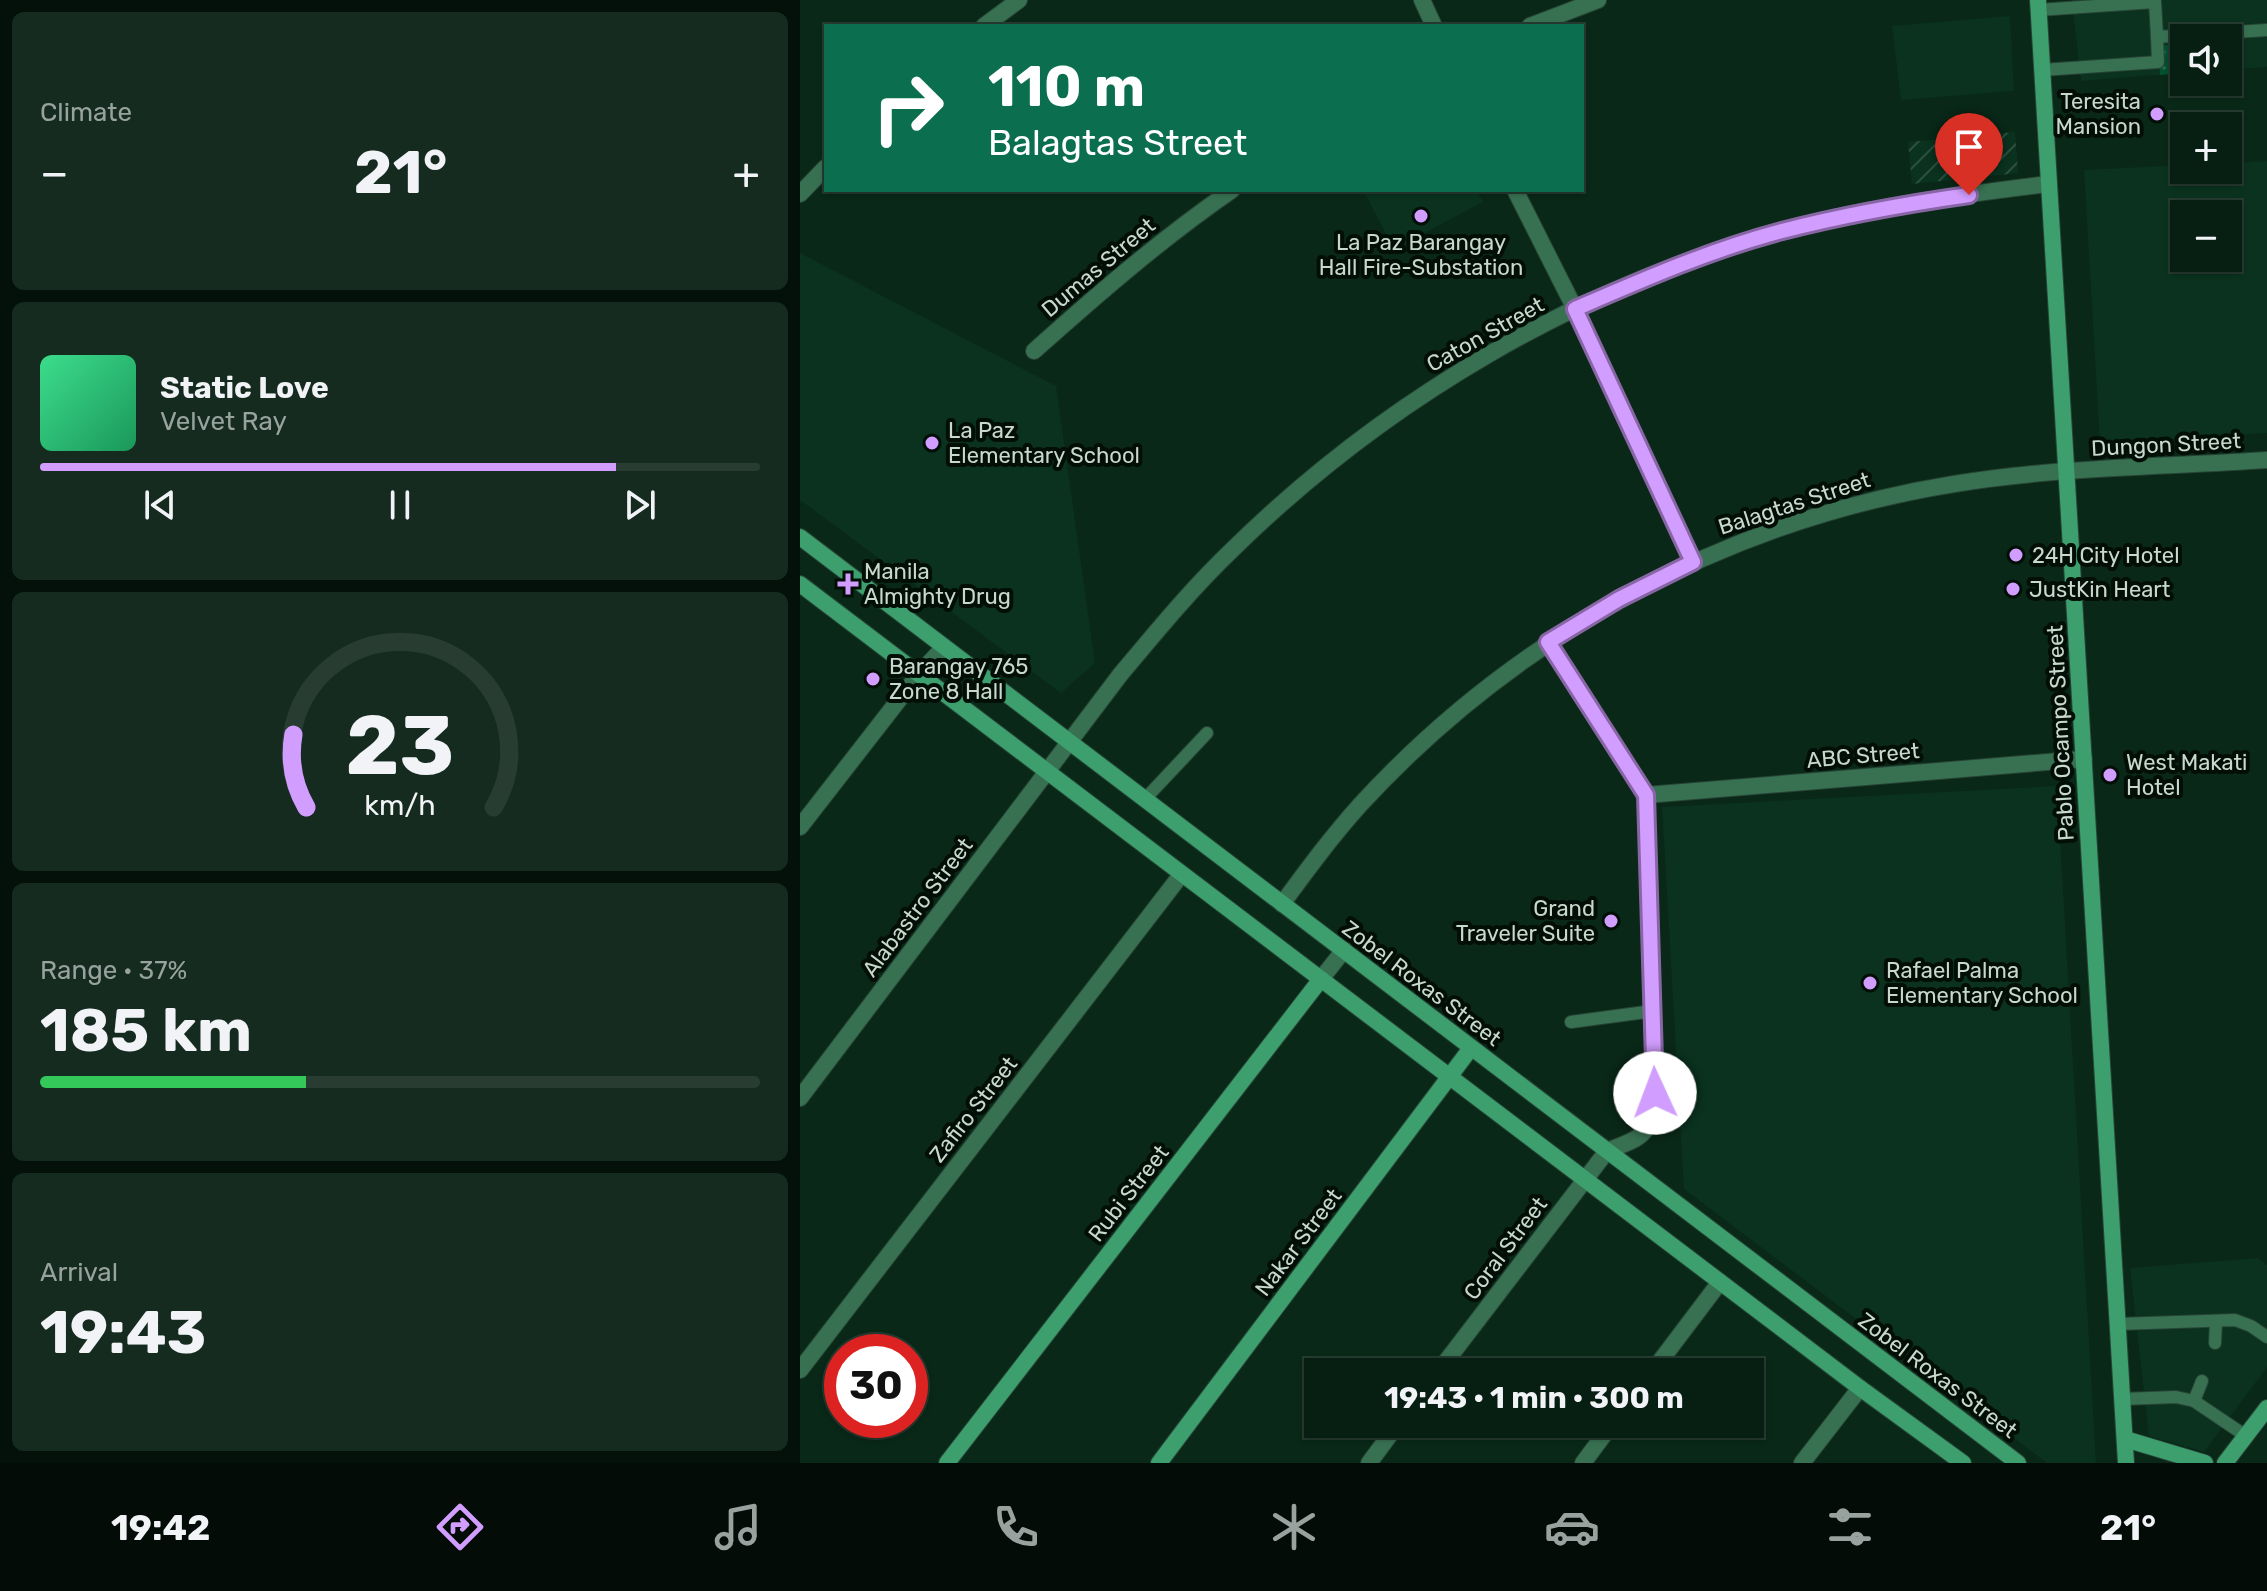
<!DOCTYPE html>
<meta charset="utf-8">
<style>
body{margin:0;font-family:Rubik,sans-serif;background:#152b20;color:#f1f3f6;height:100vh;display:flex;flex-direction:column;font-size:30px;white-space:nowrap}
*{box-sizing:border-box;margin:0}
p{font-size:26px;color:#98a29f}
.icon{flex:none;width:44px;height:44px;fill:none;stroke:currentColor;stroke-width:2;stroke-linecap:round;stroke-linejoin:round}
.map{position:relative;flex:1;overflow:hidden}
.details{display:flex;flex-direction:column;gap:12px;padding:12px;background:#04100a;width:800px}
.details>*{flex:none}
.top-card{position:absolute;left:24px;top:24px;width:760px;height:168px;border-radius:0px;box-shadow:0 2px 6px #0004,0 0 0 2px #283c32;background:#0b6e4f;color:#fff;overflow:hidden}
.buttons{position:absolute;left:1370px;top:24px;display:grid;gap:16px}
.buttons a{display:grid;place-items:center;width:72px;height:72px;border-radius:0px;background:#071e12;box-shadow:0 2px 6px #0004,0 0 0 2px #283c32;font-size:40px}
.speed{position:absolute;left:24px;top:1334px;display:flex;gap:16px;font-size:40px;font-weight:700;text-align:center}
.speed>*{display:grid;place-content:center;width:104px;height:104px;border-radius:50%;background:#071e12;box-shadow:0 2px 6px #0004,0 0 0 2px #283c32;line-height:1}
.speed .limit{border:12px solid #d22;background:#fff;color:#111}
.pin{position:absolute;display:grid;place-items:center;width:68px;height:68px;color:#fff;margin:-82px -34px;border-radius:50% 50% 50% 0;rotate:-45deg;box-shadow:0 0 8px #0007}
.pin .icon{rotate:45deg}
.me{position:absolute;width:88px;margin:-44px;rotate:358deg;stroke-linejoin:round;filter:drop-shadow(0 0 6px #0008)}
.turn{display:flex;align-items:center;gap:28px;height:168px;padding:0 32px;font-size:36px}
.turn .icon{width:104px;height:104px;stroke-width:2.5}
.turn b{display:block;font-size:56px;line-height:68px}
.big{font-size:60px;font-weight:700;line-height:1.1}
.details .tile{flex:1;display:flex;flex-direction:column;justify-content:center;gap:12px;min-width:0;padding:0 28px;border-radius:12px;background:#152b20}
.details .dial{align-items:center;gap:0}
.dial svg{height:208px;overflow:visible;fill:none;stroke:#283c32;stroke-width:7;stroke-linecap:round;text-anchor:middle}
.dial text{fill:#f1f3f6;stroke:none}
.song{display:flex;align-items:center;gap:24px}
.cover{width:96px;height:96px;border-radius:12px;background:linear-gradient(135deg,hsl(150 70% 55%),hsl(150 70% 35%))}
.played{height:8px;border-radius:4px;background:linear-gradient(90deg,#d19dfe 80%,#283c32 80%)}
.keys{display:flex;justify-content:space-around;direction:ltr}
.heat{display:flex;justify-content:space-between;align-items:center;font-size:44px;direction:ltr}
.charge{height:12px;border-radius:6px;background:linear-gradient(90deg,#34c759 37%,#283c32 0)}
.trip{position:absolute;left:504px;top:1358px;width:460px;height:80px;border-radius:0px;background:#071e12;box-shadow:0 2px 6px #0004,0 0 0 2px #283c32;font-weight:700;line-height:80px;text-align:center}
.tab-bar{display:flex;height:128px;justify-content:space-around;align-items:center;background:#030c07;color:#98a29f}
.tab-bar .icon{width:56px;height:56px}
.tab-bar .active{color:#d19dfe}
.tab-bar b{font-size:36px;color:#f1f3f6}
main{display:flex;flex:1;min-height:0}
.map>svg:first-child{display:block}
.built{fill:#0a321f;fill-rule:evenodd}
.industrial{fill:url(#industrial-furrows)}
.grass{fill:url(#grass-dots)}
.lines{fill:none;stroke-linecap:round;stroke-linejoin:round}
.lane-casing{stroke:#274435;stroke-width:14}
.street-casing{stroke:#274435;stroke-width:18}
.secondary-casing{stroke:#274435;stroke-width:18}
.lane{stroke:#387152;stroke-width:12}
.street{stroke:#387152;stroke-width:16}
.secondary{stroke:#3c9f6d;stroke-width:16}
.route-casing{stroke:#8866a5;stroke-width:20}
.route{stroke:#d19dfe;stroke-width:14}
.poi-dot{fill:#d19dfe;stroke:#030e07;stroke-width:3}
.labels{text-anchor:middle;stroke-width:8;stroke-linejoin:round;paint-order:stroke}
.poi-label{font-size:22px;fill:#c7d8cd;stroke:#030e07;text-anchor:start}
.street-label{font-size:22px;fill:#c7d8cd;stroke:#030e07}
</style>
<main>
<section class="details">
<div class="tile"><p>Climate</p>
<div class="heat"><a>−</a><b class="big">21°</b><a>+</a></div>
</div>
<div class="tile">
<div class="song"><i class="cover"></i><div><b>Static Love</b><p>Velvet Ray</p></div></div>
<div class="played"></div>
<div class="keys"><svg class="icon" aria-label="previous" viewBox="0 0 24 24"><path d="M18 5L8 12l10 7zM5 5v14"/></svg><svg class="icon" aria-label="pause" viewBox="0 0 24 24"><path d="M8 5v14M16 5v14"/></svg><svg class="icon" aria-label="next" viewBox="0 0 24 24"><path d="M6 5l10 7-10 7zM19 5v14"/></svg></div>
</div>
<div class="tile dial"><svg viewBox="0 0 100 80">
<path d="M14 69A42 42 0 1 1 86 69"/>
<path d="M14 69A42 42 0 0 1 9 41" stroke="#d19dfe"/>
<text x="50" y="56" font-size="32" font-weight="700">23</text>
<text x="50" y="72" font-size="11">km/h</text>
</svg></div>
<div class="tile"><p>Range · 37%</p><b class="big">185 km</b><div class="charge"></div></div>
<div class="tile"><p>Arrival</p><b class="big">19:43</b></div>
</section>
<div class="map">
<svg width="1467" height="1463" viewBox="0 0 1467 1463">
<defs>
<pattern id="industrial-furrows" width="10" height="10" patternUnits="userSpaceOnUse" patternTransform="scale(2)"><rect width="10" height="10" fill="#0a321f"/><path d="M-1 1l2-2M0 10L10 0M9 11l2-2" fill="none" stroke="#2c4f3e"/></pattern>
<pattern id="grass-dots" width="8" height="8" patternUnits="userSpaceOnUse" patternTransform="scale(2)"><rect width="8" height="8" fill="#035030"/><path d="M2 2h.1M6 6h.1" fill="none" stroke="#26684d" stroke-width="1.8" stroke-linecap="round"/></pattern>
</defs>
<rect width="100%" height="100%" fill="#092818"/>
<g class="built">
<polygon points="1272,0 1467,0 1467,67 1428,70 1428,38 1384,38 1384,73 1281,81"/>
<polygon points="1210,16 1214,91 1101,100 1092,26"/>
<path d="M1467,161v272l-167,10 -16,-273 100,-5v5h44v-7zM1384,214h44v44h-44z"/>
<polygon points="563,190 676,190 683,202 594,249"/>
<polygon points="0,253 256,386 295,663 261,693 0,500"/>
<polygon points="1257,786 1296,1463 1247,1463 884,1189 862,807"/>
<polygon points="1458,1258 1467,1265 1467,1367 1404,1452 1349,1436 1330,1268"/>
</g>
<polygon class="industrial" points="1215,132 1218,173 1112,184 1108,142"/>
<polygon class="grass" points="1384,44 1384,73 1360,75 1358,46"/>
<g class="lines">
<g class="lane-casing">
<g id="lane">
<polyline points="1238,10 1355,2 1357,37 1467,30"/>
<polyline points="1242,70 1358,62 1357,37"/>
<polyline points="345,799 407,733"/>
<polyline points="771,1022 853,1011"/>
<polyline points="1318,1324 1435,1320 1451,1326 1467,1337"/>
<polyline points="1415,1343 1416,1321"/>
<polyline points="1323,1399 1376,1397 1394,1401 1446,1436"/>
<polyline points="1394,1401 1402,1381"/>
</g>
</g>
<g class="street-casing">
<g id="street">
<polyline points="622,0 634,26"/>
<polyline points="184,26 219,0"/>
<polyline points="730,26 798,0"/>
<polyline points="715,190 775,309 893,562"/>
<polyline points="0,194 26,167"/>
<path d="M234,351c64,-57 127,-112 198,-161"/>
<polyline points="846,795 1284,759"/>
<polyline points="0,827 119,674 144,647"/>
<path d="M482,904c25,-34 50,-68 78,-99 157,-171 366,-284 594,-321 103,-17 209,-17 313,-24"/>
<polyline points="521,979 544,950"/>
<path d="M0,1098l320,-423c36,-43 72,-87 113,-126 152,-149 342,-261 548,-318 87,-24 177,-36 267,-47"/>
<polyline points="0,1370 381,875"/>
<path d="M638,1372l169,-221c39,-15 43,-16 48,-58l-9,-298 -98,-153"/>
<polyline points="852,1372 920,1282"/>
<polyline points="569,1463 598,1424"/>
<polyline points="783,1463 812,1424"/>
<polyline points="1002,1463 1060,1388"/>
</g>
</g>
<g class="secondary-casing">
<g id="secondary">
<polyline points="1238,0 1326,1463"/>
<polyline points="0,537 1218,1463"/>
<polyline points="0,584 1060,1388 1163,1463"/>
<polyline points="1325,1439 1405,1463"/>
<polyline points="147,1463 521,979"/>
<polyline points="359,1463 671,1048"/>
<polyline points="1425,1463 1467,1408"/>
</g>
</g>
<use href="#lane" class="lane"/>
<use href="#street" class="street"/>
<use href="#secondary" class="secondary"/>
</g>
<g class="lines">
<g class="route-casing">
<path id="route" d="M855,1093l-9,-298 -98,-153 71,-43 74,-37 -118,-253c67,-29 135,-59 207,-78 62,-16 124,-27 187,-36"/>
</g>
<use href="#route" class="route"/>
</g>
<g class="poi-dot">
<circle cx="1357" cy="114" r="8"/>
<circle cx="621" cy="216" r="8"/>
<circle cx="132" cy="443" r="8"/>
<circle cx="1216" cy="555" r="8"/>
<path d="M44 572h8v8h8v8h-8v8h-8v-8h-8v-8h8z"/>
<circle cx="1213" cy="589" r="8"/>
<circle cx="73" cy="679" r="8"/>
<circle cx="1310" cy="775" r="8"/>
<circle cx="811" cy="921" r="8"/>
<circle cx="1070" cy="983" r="8"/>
</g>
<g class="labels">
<g class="poi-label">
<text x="1341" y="109" text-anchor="end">Teresita<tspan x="1341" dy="25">Mansion</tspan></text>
<text x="621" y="250" text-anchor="middle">La Paz Barangay<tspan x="621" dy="25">Hall Fire-Substation</tspan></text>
<text x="148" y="438">La Paz<tspan x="148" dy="25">Elementary School</tspan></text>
<text x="1232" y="563">24H City Hotel</text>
<text x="64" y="579">Manila<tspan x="64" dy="25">Almighty Drug</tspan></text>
<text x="1229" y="597">JustKin Heart</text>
<text x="89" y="674">Barangay 765<tspan x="89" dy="25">Zone 8 Hall</tspan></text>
<text x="1326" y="770">West Makati<tspan x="1326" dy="25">Hotel</tspan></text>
<text x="795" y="916" text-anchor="end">Grand<tspan x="795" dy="25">Traveler Suite</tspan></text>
<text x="1086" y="978">Rafael Palma<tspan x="1086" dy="25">Elementary School</tspan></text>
</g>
<g class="street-label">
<text transform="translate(298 267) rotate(-40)" y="8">Dumas Street</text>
<text transform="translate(685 334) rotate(-29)" y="8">Caton Street</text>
<text transform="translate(1366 444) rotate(-3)" y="8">Dungon Street</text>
<text transform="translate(994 503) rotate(-18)" y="8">Balagtas Street</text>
<text transform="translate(1260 733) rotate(-93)" y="8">Pablo Ocampo Street</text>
<text transform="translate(1063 755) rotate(-5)" y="8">ABC Street</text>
<text transform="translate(117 907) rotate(-53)" y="8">Alabastro Street</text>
<text transform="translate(622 983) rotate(37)" y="8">Zobel Roxas Street</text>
<text transform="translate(173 1109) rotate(-52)" y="8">Zafiro Street</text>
<text transform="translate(328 1193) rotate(-52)" y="8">Rubi Street</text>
<text transform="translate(498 1242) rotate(-53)" y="8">Nakar Street</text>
<text transform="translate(705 1248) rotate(-53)" y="8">Coral Street</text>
<text transform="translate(1138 1375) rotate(37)" y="8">Zobel Roxas Street</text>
</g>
</g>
</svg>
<div class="buttons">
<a><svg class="icon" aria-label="sound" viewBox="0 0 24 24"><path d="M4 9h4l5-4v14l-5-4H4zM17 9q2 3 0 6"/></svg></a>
<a>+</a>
<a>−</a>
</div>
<div class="speed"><div class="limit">30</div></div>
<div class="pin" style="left:1169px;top:195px;background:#d93025"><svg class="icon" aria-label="arrive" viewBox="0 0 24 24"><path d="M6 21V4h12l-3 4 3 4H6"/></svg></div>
<svg class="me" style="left:855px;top:1093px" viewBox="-20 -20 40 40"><circle r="19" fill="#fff"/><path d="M0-13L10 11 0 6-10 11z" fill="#d19dfe"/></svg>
<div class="trip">19:43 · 1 min · 300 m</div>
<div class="top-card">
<div class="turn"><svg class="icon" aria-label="right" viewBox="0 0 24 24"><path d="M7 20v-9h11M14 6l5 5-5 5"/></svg><div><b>110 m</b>Balagtas Street</div></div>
</div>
</div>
</main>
<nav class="tab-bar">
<b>19:42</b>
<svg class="icon active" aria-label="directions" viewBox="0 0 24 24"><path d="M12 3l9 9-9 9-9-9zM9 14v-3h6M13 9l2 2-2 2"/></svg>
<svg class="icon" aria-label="music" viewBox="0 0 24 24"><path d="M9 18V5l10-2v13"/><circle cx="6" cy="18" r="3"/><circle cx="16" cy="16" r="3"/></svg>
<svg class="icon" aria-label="phone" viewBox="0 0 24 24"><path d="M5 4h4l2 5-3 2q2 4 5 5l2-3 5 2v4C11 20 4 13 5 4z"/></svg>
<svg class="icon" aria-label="climate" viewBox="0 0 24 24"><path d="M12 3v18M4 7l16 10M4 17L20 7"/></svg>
<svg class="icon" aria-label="car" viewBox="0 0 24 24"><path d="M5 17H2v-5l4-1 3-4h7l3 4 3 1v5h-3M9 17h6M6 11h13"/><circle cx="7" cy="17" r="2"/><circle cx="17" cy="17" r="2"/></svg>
<svg class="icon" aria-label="filters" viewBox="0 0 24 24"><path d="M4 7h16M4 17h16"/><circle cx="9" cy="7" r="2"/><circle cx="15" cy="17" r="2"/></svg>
<b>21°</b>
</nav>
